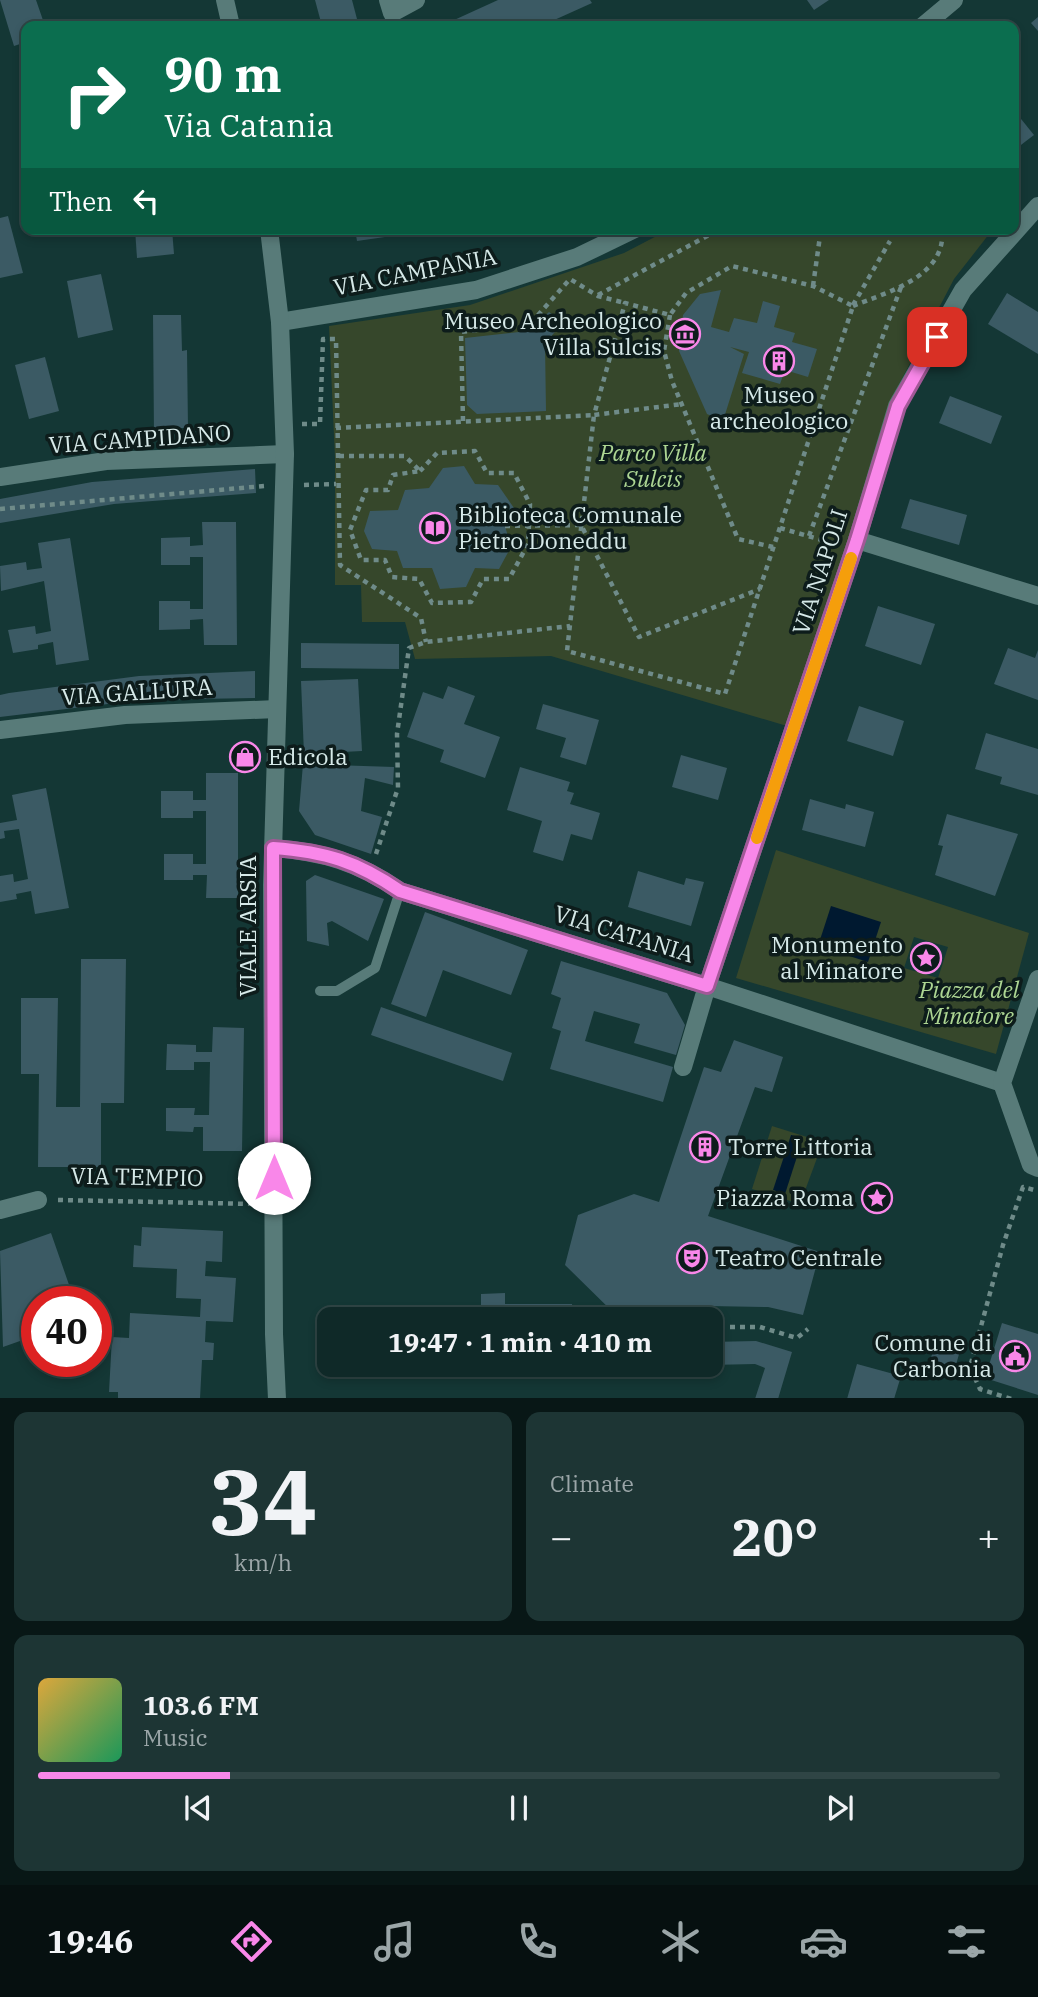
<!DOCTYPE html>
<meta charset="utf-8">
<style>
body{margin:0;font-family:"IBM Plex Serif",serif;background:#1d3534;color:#f1f3f6;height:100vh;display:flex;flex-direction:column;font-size:26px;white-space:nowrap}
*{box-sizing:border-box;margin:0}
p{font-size:23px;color:#9ba6a8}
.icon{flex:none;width:38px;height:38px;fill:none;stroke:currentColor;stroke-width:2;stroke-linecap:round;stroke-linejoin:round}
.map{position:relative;height:1398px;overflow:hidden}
.side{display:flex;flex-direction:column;gap:14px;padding:14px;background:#081716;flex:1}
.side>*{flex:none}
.banner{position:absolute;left:21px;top:21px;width:998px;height:214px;border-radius:14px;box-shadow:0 4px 10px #0003,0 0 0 2px #2f4545;background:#0b6e4f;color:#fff;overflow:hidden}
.speed{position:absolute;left:21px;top:1286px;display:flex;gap:14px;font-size:35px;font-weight:700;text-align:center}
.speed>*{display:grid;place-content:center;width:91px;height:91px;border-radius:50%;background:#0f2928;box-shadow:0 4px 10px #0003,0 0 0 2px #2f4545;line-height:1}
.speed .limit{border:10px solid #d22;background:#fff;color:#111}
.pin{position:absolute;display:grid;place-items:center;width:60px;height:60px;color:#fff;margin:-30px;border-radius:14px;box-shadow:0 4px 10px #0006}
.me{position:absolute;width:77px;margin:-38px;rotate:0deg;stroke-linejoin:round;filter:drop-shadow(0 0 5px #0008)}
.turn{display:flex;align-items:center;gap:24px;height:147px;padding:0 28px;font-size:32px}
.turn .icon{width:91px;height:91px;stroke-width:2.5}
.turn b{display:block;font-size:49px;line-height:60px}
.then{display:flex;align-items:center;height:66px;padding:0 28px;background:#0003;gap:14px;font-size:26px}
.big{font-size:52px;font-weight:800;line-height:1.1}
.side .card{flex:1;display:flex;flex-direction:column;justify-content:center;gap:10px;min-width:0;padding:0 24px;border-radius:14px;background:#1d3534}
.side .dial{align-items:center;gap:0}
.dial b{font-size:91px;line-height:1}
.song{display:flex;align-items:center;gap:21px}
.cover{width:84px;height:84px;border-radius:10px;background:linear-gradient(135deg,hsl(40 70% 55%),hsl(150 70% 35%))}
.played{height:7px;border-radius:4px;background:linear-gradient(90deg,#f987e9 20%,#2f4545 20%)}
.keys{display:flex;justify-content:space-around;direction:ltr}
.heat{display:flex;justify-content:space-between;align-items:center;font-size:38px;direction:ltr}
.side .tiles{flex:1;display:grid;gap:14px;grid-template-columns:1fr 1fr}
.card:last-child{grid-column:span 2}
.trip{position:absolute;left:317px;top:1307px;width:406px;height:70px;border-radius:14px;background:#0f2928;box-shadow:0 4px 10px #0003,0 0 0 2px #2f4545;font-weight:800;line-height:70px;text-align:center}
.dock{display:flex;height:112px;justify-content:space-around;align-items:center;background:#061010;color:#9ba6a8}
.dock .icon{width:49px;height:49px}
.dock .on{color:#f987e9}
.dock b{font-size:32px;color:#f1f3f6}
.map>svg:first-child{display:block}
.green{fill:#36472b;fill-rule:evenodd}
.water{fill:#001930}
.building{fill:#3b5a64}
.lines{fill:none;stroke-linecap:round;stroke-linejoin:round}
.path{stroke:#6f8b89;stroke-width:4.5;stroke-dasharray:5 5;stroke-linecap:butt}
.service{stroke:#587b79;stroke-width:10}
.minor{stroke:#587b79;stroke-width:18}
.tertiary{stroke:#587b79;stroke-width:18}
.route-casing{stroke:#a25897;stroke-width:18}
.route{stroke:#f987e9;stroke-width:12}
.slow{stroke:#f59e0b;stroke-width:12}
.labels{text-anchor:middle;stroke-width:7;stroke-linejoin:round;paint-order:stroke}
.street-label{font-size:23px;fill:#d6e9e8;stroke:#0d1c1b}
.poi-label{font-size:23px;fill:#d6e9e8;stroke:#0d1c1b;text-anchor:end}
.park-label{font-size:23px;font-style:italic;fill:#add693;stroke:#0d1c1b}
</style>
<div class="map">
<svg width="1038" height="1399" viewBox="0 0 1038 1399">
<rect width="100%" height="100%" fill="#143735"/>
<g class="green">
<polygon points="670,229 993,229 954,279 895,392 848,549 787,726 551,656 415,659 405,622 362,622 361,585 335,585 335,458 329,326 470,305 624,253"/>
<path d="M776,850l253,83 -33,121 -260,-76zM914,937l34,10 -10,31 -34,-10z"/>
<polygon points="772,1126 823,1142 800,1204 752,1189"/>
</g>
<g class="water">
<polygon points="831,906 881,922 868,962 818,946"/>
<polygon points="791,1135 803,1138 785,1194 773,1190"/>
</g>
<g class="building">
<polygon points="0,0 36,0 45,26 26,26 26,42 14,46"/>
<polygon points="315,0 352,0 357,19 322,26"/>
<polygon points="498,0 590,0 592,3 541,26 441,26"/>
<polygon points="807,0 829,0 814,10"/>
<polygon points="1038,17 1038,31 1031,23"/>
<polygon points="807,19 813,26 797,26"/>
<polygon points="1013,109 1034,135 1013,151"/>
<polygon points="8,216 23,273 0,278 0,218"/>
<polygon points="135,229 172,229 174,254 137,258"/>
<polygon points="355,229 391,229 392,236 357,241"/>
<polygon points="101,274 113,330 78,338 67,281"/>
<polygon points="721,290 711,327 729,332 734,318 757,323 763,301 780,306 774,327 795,333 792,342 817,349 808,377 785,370 780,384 742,373 749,352 730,347 744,354 723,421 707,414 679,351 683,315 700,294"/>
<polygon points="1007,293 1038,312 1038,354 988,324"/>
<polygon points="549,312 563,322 545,344 546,411 477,414 467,405 465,338 528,331"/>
<polygon points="153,315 181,315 182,351 187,350 188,428 174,428 174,435 154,436"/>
<polygon points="45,357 59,411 29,419 15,365"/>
<polygon points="950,396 1002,416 991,444 939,423"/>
<polygon points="464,466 475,484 498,485 514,508 505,526 511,547 499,569 475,568 466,587 440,589 432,568 403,568 397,551 372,549 364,531 370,511 398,510 405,490 429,488 443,468"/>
<polygon points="255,469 256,493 114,504 0,523 0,499 92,482"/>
<polygon points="910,499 967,515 959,545 901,528"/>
<polygon points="202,522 236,522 237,645 204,645 203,619 190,620 190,629 159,630 159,601 190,601 190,609 203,609 203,557 190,557 190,565 161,565 161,538 190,537 190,546 203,545"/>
<polygon points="70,538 89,660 56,665 53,642 38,645 38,649 13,653 8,630 35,626 36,634 51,631 44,581 1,591 0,566 26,562 27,570 42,568 38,543"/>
<polygon points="878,606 935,624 921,665 865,646"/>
<polygon points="301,643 399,644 399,669 301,668"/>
<polygon points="1008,648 1035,658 1038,650 1038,700 994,684"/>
<polygon points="255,671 255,698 141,700 0,717 0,695 9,693 139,676"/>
<polygon points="358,679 362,751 304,754 301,681"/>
<polygon points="448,686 475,696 464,724 500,737 485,778 440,762 444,750 407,737 423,692 443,699"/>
<polygon points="543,704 599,720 586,765 560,757 566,738 536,729"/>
<polygon points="859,706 904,721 893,756 847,741"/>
<polygon points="986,733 1038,749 1038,795 1000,784 1002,777 975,769"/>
<polygon points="681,755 727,768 718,800 672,787"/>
<polygon points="303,764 394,767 393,785 365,778 361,811 382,817 371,854 315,835 299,811"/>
<polygon points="520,767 570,782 567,791 574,793 570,804 600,813 592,840 571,834 563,861 533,852 542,821 507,810"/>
<polygon points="206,773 238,773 238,898 206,898 207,875 193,875 193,880 164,880 164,854 193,854 193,864 206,864 206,811 193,811 193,818 161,818 161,791 193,791 193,800 206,800"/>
<polygon points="46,788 69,908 35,914 31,891 16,894 17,899 0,902 0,876 13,874 14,882 28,879 19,829 4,831 5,838 0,839 0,823 17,820 12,795"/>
<polygon points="810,799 845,809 846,804 874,812 865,847 802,830"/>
<polygon points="947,814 1018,834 995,896 935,875 943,846 938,845"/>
<polygon points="638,871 684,885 686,878 704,882 691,926 628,907"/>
<polygon points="315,875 384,899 368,941 332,921 327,923 329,946 307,941 306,881"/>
<polygon points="425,912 528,950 511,995 443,970 426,1017 391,1004"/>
<polygon points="81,959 126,959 124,1103 101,1103 101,1167 38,1167 39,1074 21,1074 21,998 58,998 56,1107 80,1107"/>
<polygon points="561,961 667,993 685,1025 676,1055 634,1043 640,1024 594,1011 585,1041 673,1067 663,1102 550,1069 561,1031 552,1028 561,998 551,994"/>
<polygon points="381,1007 512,1053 503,1081 371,1035"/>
<polygon points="213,1027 244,1028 242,1151 203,1151 203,1127 194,1127 193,1132 166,1131 166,1108 195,1108 194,1115 209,1115 210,1062 194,1062 194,1070 166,1070 167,1044 196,1045 196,1052 212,1052"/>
<polygon points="734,1040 783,1057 772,1092 755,1087 708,1216 820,1252 803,1315 768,1307 653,1305 651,1319 621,1320 565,1265 578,1215 634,1194 659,1202 704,1067 721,1072"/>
<polygon points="142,1227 223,1231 222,1262 206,1261 205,1276 236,1278 233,1322 206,1321 205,1342 214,1343 213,1360 202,1360 200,1399 118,1399 118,1392 109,1392 112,1337 129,1338 130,1313 200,1317 201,1299 176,1298 177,1269 133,1267 134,1245 141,1246"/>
<polygon points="51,1233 75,1302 37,1302 37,1335 3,1347 0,1251"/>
<polygon points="505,1293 505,1304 572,1304 573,1320 481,1320 481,1294"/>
<polygon points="1002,1323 1038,1334 1038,1395 985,1378"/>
<polygon points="936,1340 961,1347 954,1372 929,1365"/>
<polygon points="756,1341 792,1352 778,1399 755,1399 765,1368 755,1364 710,1365 710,1342"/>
<polygon points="857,1364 901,1376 894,1399 847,1399"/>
</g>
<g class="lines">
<g class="path">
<polyline points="813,286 821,229"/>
<polyline points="598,295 720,229"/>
<polyline points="853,305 890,241"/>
<path d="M853,306c34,-14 94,-29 89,-77"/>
<polyline points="670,315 664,351 672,381 738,539 773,547"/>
<polyline points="463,421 461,332 531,323 570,279 598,296 625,303"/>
<polyline points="302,424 320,424 323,339 336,339 340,565 421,618 426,642"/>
<polyline points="336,428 594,415 567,651 725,694 853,306 813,286 732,266 686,293 670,315 625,303 594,415 682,404"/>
<polyline points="339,456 405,456 420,471 393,475 388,490 366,490 350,530 361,560 385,560 392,577 419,579 432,603 471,602 483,579 509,579 528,544 530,504 514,473 487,473 475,451 437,453 420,471"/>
<polyline points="304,485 336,484"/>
<polyline points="0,509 264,486"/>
<polyline points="505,526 581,525 639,637 760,589"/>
<polyline points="780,528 836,544"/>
<polyline points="809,536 901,287"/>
<polyline points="376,854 398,788 397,734 409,648 426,642 570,626"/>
<polyline points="58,1200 256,1204"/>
<polyline points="710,1327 760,1327 797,1338 808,1329"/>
<polyline points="1011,1399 980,1389 970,1367 1003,1245 1023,1187 1038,1191"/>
</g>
<polyline class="service" points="320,991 337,991 375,968 400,891"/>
<g class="minor">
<polyline points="388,0 392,13 416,0"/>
<polyline points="923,26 954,0"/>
<polyline points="280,322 476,290 577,257 635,229"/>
<polyline points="0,477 106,461 285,454"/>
<polyline points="857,540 1038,596"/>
<polyline points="0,730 125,715 277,709"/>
<path d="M273,848c51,4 85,14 127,43l307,95 295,97"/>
<polyline points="683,1067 707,986 857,540 897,406 963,290 1038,206"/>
<polyline points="0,1210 38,1200"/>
</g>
<g class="tertiary">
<polyline points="225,0 231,26"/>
<polyline points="269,229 280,322 285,454 272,885 274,1334 277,1399"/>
<polyline points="1038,979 1002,1083 1031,1165 1038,1168"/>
</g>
</g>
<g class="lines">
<g class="route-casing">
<path id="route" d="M274,1178l-1,-330c53,4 83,13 127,43l307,95 150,-446 41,-134 39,-69"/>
</g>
<use href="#route" class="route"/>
<polyline class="slow" points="757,838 851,558"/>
</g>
<defs>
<g id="museum-ring" transform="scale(1.575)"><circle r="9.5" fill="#0d1c1b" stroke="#f987e9" stroke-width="1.5"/><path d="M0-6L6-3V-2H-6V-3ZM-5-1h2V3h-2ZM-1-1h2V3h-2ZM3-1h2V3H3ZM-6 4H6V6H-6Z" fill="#f987e9"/></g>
<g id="building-ring" transform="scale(1.575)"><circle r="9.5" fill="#0d1c1b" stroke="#f987e9" stroke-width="1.5"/><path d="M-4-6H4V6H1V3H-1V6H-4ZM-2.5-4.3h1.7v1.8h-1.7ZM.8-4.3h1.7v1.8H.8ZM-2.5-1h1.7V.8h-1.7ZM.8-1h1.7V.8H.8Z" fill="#f987e9"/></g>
<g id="library-ring" transform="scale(1.575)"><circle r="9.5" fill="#0d1c1b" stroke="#f987e9" stroke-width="1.5"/><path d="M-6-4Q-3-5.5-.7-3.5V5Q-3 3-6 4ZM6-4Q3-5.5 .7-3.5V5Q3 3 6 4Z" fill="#f987e9"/></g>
<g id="shop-ring" transform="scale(1.575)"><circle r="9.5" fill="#0d1c1b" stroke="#f987e9" stroke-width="1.5"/><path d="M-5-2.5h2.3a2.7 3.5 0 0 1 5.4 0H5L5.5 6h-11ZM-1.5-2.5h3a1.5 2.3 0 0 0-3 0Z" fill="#f987e9"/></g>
<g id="sight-ring" transform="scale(1.575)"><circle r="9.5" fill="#0d1c1b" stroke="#f987e9" stroke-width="1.5"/><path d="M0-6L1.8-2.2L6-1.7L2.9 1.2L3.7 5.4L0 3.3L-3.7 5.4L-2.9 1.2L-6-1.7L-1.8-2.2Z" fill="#f987e9"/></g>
<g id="theatre-ring" transform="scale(1.575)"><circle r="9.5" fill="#0d1c1b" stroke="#f987e9" stroke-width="1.5"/><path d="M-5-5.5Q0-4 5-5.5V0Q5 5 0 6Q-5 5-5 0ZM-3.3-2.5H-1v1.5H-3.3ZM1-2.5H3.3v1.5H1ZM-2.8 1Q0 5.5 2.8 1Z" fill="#f987e9"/></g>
<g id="civic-ring" transform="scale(1.575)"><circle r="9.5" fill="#0d1c1b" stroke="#f987e9" stroke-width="1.5"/><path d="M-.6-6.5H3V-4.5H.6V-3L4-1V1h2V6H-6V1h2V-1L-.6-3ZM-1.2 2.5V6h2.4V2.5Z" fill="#f987e9"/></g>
</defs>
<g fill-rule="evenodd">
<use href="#museum-ring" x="685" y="334"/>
<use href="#building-ring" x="779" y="361"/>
<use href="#library-ring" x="435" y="528"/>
<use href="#shop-ring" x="245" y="757"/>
<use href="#sight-ring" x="926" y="958"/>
<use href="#building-ring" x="705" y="1147"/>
<use href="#sight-ring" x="877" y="1198"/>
<use href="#theatre-ring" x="692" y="1258"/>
<use href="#civic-ring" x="1015" y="1356"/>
</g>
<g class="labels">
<g class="street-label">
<text transform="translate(415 272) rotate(-11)" y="8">VIA CAMPANIA</text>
<text transform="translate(140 439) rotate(-4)" y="8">VIA CAMPIDANO</text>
<text transform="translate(820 572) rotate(-72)" y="8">VIA NAPOLI</text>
<text transform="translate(137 692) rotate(-4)" y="8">VIA GALLURA</text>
<text transform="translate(248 926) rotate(-90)" y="8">VIALE ARSIA</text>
<text transform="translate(624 934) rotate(17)" y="8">VIA CATANIA</text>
<text transform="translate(137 1177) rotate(1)" y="8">VIA TEMPIO</text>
</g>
<g class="poi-label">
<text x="662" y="329">Museo Archeologico<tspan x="662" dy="26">Villa Sulcis</tspan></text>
<text x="779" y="403" text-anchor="middle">Museo<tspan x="779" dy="26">archeologico</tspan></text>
<text x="458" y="523" text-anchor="start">Biblioteca Comunale<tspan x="458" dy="26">Pietro Doneddu</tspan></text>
<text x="268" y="765" text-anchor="start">Edicola</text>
<text x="903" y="953">Monumento<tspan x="903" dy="26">al Minatore</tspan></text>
<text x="728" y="1155" text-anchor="start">Torre Littoria</text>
<text x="854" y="1206">Piazza Roma</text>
<text x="715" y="1266" text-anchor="start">Teatro Centrale</text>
<text x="992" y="1351">Comune di<tspan x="992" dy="26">Carbonia</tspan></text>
</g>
<g class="park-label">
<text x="653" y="461">Parco Villa<tspan x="653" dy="26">Sulcis</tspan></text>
<text x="969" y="998">Piazza del<tspan x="969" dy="26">Minatore</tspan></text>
</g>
</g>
</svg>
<div class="speed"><div class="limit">40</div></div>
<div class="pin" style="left:937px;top:337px;background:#d93025"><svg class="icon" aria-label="arrive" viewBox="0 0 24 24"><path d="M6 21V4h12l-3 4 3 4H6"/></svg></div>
<svg class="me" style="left:274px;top:1178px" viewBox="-20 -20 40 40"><circle r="19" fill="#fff"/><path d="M0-13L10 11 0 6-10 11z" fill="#f987e9"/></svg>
<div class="trip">19:47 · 1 min · 410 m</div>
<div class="banner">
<div class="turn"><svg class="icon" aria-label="right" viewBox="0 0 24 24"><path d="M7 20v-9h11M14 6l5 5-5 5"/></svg><div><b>90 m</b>Via Catania</div></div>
<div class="then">Then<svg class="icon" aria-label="left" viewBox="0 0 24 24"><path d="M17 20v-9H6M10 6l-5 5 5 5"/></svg></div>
</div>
</div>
<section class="side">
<div class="tiles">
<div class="card dial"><b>34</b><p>km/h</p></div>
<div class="card"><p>Climate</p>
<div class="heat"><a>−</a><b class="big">20°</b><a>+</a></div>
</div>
<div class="card">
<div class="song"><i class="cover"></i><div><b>103.6 FM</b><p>Music</p></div></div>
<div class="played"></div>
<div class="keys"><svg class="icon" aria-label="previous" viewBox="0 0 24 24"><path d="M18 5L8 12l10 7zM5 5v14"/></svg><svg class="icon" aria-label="pause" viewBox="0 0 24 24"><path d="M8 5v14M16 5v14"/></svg><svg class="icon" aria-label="next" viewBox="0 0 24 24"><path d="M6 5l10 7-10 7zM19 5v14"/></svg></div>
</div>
</div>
</section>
<nav class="dock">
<b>19:46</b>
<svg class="icon on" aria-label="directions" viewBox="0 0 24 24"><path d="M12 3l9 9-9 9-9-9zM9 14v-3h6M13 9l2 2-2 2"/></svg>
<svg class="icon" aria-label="music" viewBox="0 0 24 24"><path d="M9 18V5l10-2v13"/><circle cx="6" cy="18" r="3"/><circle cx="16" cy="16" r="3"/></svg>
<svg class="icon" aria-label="phone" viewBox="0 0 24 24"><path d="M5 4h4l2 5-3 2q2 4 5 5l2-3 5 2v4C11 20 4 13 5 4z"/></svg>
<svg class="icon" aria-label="climate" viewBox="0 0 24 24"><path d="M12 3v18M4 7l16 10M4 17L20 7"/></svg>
<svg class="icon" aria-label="car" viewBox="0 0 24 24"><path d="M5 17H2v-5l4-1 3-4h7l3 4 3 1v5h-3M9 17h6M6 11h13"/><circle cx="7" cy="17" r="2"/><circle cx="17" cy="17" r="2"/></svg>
<svg class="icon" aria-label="filters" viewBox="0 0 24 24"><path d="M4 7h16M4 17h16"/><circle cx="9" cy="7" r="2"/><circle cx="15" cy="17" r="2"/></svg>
</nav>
